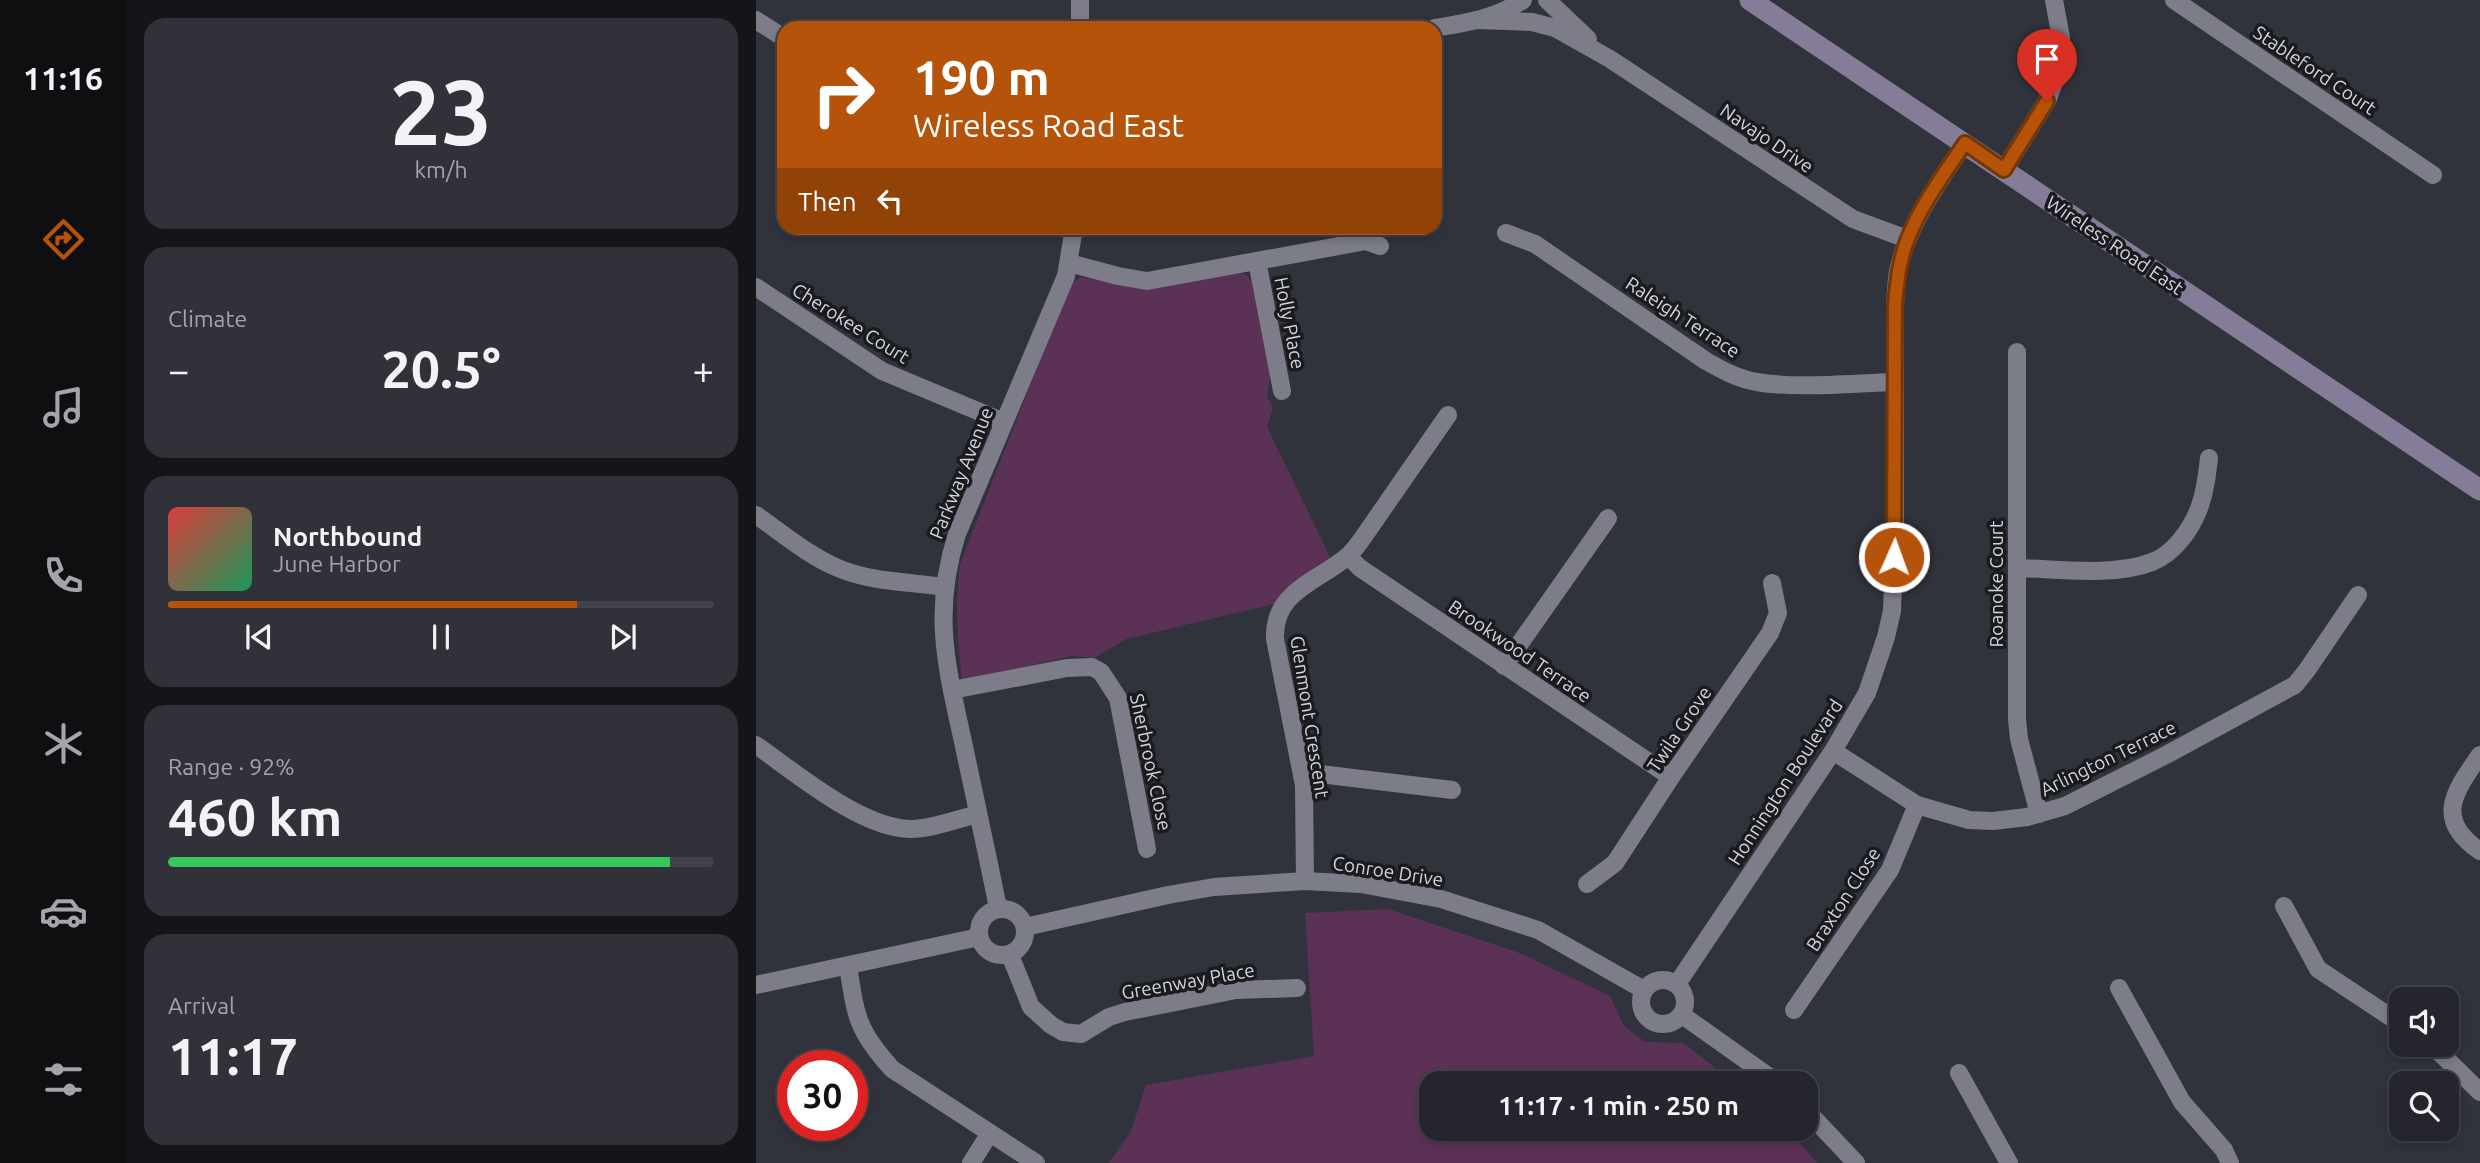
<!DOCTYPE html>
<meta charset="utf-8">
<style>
body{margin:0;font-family:Ubuntu,sans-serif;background:#313239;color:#f1f3f6;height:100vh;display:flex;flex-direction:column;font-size:26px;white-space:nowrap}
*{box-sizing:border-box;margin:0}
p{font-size:23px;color:#a3a5aa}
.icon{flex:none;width:38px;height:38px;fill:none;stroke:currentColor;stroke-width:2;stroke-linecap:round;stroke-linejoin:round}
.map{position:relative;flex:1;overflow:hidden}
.panel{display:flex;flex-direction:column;gap:18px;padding:18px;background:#141519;width:630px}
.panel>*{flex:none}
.hud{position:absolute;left:21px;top:21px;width:665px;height:214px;border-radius:21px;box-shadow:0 4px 10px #0003,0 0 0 2px #424349;background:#b45309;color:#fff;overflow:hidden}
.tools{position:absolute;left:1633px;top:987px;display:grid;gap:14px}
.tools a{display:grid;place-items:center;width:70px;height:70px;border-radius:14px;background:#25262d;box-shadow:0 4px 10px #0003,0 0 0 2px #424349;font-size:35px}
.speed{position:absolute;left:21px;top:1050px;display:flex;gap:14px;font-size:35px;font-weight:700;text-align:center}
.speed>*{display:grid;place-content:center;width:91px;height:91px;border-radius:50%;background:#25262d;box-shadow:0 4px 10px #0003,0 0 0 2px #424349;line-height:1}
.speed .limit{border:10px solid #d22;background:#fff;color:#111}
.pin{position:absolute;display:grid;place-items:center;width:60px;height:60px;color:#fff;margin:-72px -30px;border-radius:50% 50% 50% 0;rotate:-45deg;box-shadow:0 0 7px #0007}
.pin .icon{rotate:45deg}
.me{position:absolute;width:77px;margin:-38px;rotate:2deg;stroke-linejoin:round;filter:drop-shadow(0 0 5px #0008)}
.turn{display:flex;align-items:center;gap:24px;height:147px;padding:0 21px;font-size:32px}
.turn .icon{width:91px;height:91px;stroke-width:2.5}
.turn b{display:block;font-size:49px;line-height:60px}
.then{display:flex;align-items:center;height:66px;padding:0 21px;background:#0003;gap:14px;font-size:26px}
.big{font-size:52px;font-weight:700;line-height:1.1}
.panel .widget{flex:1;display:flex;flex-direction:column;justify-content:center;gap:10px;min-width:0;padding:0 24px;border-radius:21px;background:#313239}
.panel .dial{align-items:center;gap:0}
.dial b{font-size:91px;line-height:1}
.song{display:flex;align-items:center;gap:21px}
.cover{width:84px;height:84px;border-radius:10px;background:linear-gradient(135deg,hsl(0 70% 55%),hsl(150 70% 35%))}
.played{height:7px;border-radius:4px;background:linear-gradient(90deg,#b45309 75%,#424349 75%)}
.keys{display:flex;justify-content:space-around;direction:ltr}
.heat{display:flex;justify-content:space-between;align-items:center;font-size:38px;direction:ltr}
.charge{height:10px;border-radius:5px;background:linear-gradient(90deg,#34c759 92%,#424349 0)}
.trip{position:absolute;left:663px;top:1071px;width:399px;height:70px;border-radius:21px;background:#25262d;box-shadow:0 4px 10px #0003,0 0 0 2px #424349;font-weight:700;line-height:70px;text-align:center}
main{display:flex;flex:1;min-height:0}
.tabs{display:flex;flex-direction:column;width:126px;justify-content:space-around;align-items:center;background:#0f0f12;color:#a3a5aa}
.tabs .icon{width:49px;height:49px}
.tabs .active{color:#b45309}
.tabs b{font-size:32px;color:#f1f3f6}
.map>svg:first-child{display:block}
.green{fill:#5b3256}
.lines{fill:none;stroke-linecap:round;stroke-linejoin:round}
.street{stroke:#7c7d88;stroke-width:18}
.secondary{stroke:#857c99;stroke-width:21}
.route-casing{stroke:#753606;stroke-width:18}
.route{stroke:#b45309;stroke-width:12}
.labels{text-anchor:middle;stroke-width:7;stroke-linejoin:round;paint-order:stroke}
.street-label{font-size:19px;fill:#d4d5db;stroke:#1a1b1f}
</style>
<main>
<nav class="tabs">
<b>11:16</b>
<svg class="icon active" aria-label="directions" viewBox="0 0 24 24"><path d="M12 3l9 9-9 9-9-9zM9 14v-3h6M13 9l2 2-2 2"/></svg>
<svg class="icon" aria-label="music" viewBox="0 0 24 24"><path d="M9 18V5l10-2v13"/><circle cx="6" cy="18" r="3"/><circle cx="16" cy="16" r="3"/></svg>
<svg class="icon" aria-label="phone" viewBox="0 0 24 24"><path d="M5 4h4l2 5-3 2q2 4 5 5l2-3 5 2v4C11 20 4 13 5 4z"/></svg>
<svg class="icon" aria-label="climate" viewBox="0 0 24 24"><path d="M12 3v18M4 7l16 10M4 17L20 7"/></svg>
<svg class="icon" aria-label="car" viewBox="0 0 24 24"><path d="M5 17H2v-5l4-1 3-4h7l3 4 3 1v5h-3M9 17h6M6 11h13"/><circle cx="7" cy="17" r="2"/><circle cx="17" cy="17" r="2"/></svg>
<svg class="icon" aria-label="filters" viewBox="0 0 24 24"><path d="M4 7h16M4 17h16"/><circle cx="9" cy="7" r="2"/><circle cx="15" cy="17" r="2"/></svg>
</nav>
<section class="panel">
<div class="widget dial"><b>23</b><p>km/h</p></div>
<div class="widget"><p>Climate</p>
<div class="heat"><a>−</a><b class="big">20.5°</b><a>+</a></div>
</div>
<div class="widget">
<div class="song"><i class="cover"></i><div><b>Northbound</b><p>June Harbor</p></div></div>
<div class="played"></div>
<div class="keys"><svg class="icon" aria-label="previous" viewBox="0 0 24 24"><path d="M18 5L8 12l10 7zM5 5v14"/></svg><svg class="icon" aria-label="pause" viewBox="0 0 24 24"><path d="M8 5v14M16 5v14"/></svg><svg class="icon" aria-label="next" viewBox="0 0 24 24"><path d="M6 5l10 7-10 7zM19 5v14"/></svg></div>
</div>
<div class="widget"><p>Range · 92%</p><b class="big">460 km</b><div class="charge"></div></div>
<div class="widget"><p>Arrival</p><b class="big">11:17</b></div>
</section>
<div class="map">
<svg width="1724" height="1163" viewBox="0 0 1724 1163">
<rect width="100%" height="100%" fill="#31333c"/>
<g class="green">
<path d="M474,272l15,2 7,7 19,94 -4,21 6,11 -6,20 63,130 -45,32 -11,15 -148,35 -32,19 -22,-2 -110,24c-5,-40 -7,-77 -2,-116l110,-280 11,-7 69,11z"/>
<polygon points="632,909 761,952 854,996 868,1026 889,1042 927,1043 979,1083 676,1083 676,1129 1032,1129 1061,1163 353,1163 375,1131 390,1085 558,1056 549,913"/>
</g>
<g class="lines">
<g class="street">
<polyline points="324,0 324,28"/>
<polyline points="791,0 832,39"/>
<polyline points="1418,0 1677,175"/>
<polyline points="0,20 28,38"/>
<polyline points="721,20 776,22 799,28 854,59 1097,219 1151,239"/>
<path d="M679,28c31,-5 62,-10 88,-28"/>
<polyline points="1248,170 1291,101 1300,77 1305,38 1298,0"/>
<path d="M750,233l29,11 171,117c16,9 32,18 51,21 39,7 97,1 138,0"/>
<polyline points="501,261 526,391"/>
<polyline points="313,263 362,276 391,281 610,241 624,246"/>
<polyline points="0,287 126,371 248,422"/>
<polyline points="1261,352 1261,719 1263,739 1283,814"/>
<path d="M0,515c26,18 53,41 82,53 32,14 73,14 107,19"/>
<polyline points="592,556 604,568 915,777"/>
<path d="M1261,568c41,1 96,9 135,-6 21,-8 38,-31 46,-51 7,-17 9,-36 11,-53"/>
<polyline points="748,666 852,518"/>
<polyline points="196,690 311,668 336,667 345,672 362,698 391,849"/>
<path d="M0,745c40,28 105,83 154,84 22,0 47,-10 68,-15"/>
<polyline points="1077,751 1161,805 1213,820 1237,821 1271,817 1309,806 1410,755 1539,685 1551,670 1602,595"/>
<path d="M1724,755c-25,36 -47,64 0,96"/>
<polyline points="546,775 564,774 696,790"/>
<path d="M549,881l-1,-96 -29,-146c-2,-48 42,-57 73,-83 5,-5 10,-11 14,-17l86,-124"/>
<polyline points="831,884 859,863 915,777 1014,633 1022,613 1016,583"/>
<polyline points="1528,906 1562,969 1645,1024"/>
<path d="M242,908c-10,-50 -21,-101 -32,-152 -17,-82 -36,-138 -9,-222l109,-258 8,-48"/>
<circle cx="246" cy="932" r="23"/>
<polyline points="269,927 412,895 458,887 549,881 605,884 685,899 782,930 888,990"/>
<polyline points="254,955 275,1007 295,1025 307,1032 325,1034 353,1017 369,1012 480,990 541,988"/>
<path d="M92,966c8,50 8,63 44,103l144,94"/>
<circle cx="907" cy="1002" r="22"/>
<path d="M921,984l156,-233 34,-58 19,-56 6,-26 3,-81v-226c1,-10 1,-21 3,-32 9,-47 40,-89 67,-129"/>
<polyline points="0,985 223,937"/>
<polyline points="1363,988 1426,1102 1468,1150 1474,1163"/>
<polyline points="1038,1010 1134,870 1161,805"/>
<polyline points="926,1015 1022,1083"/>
<polyline points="1676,1045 1724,1092"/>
<polyline points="1203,1073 1253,1163"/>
<polyline points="1050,1110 1100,1163"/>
<polyline points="215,1163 234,1133"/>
</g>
<polyline class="secondary" points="994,0 1724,490"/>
</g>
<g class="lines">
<g class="route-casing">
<path id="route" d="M1138,557l1,-253c2,-21 4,-42 12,-63 13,-35 37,-67 58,-98l39,27 43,-69"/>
</g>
<use href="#route" class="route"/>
</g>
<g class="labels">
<g class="street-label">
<text transform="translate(1559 70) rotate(34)" y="7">Stableford Court</text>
<text transform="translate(1011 138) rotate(34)" y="7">Navajo Drive</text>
<text transform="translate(1359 245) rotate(34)" y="7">Wireless Road East</text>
<text transform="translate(927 317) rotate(33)" y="7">Raleigh Terrace</text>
<text transform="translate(95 323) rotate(32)" y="7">Cherokee Court</text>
<text transform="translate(534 323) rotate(79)" y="7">Holly Place</text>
<text transform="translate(205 473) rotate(-68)" y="7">Parkway Avenue</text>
<text transform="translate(1240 584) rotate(-90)" y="7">Roanoke Court</text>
<text transform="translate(764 651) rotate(34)" y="7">Brookwood Terrace</text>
<text transform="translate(554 717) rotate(81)" y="7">Glenmont Crescent</text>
<text transform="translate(923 729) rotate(-56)" y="7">Twila Grove</text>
<text transform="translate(1352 758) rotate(-26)" y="7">Arlington Terrace</text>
<text transform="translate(395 762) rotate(78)" y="7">Sherbrook Close</text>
<text transform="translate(1029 782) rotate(-57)" y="7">Honnington Boulevard</text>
<text transform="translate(632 871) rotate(9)" y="7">Conroe Drive</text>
<text transform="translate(1087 899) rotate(-57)" y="7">Braxton Close</text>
<text transform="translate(432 981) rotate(-10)" y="7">Greenway Place</text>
</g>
</g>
</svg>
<div class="tools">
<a><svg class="icon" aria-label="sound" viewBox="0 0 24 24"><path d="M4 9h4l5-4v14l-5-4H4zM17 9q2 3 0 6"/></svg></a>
<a><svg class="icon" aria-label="search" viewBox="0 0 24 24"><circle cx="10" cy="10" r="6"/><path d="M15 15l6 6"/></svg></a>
</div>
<div class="speed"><div class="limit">30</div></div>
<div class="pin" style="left:1291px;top:101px;background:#d93025"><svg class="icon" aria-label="arrive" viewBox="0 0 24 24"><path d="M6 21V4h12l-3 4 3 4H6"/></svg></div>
<svg class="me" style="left:1138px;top:557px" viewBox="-20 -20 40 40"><circle r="17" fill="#b45309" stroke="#fff" stroke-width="3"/><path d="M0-11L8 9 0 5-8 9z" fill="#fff"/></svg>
<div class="trip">11:17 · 1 min · 250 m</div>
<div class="hud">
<div class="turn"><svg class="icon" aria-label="right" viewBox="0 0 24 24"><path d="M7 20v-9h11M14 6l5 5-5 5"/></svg><div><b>190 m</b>Wireless Road East</div></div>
<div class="then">Then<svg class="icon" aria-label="left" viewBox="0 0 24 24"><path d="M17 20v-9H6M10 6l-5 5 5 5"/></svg></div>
</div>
</div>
</main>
